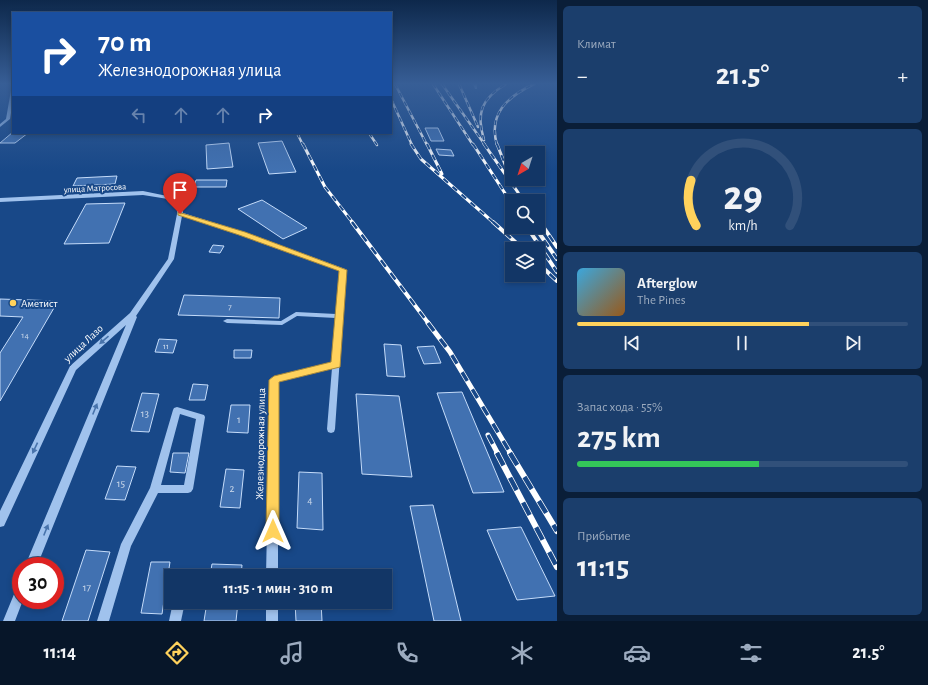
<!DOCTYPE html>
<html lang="ru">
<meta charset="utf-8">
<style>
body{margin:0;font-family:"Alegreya Sans",sans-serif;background:#1b3e6c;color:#f1f3f6;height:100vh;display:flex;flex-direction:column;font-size:15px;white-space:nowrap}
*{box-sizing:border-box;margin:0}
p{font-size:13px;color:#9cabbf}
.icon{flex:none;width:22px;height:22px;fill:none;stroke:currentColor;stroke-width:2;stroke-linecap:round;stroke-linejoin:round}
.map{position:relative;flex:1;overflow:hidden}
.details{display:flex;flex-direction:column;gap:6px;padding:6px;background:#0a1e38;width:371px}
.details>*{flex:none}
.top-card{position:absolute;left:12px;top:12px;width:380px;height:122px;border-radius:0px;box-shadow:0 2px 6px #0003,0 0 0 1px #31507a;background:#1a4fa0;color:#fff;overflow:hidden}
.needle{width:26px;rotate:219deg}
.controls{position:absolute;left:505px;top:146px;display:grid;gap:8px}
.controls a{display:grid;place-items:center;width:40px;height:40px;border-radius:0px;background:#123666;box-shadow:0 2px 6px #0003,0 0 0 1px #31507a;font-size:20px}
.speed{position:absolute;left:12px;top:557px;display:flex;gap:8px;font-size:20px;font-weight:700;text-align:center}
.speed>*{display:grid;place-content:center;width:52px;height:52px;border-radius:50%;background:#123666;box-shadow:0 2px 6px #0003,0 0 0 1px #31507a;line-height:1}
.speed .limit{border:6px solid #d22;background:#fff;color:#111}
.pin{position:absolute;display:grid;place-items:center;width:34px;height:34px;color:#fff;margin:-41px -17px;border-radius:50% 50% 50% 0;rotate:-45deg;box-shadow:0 0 4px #0007}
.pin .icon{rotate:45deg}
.me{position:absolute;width:44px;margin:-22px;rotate:0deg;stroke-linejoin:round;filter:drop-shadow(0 0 3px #0008)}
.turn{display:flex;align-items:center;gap:14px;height:84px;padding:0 20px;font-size:18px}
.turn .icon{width:52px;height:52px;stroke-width:2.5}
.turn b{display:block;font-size:28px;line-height:34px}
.lanes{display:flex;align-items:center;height:38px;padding:0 20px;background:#0003;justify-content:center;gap:20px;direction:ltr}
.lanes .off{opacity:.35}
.big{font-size:30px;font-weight:700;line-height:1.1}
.details .tile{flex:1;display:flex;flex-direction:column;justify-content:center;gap:6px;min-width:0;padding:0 14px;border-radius:6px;background:#1b3e6c}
.details .dial{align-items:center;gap:0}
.dial svg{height:104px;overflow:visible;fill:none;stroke:#31507a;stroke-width:7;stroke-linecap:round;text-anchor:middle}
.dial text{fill:#f1f3f6;stroke:none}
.song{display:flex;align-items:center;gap:12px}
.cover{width:48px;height:48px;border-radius:6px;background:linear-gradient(135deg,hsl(200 70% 55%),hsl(30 70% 35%))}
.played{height:4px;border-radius:2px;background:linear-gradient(90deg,#ffd25c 70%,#31507a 70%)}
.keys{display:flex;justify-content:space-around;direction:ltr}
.heat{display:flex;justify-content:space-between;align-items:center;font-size:22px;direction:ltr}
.charge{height:6px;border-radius:3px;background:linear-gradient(90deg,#34c759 55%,#31507a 0)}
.trip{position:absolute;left:164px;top:569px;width:228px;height:40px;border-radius:0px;background:#123666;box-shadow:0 2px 6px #0003,0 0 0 1px #31507a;font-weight:700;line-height:40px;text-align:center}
.tab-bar{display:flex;height:64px;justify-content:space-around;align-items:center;background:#071629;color:#9cabbf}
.tab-bar .icon{width:28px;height:28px}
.tab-bar .on{color:#ffd25c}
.tab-bar b{font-size:18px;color:#f1f3f6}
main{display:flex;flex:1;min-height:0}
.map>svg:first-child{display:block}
.building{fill:#4171b1;stroke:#c5dcfa}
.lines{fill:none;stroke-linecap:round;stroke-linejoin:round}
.minor{fill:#a0c2ed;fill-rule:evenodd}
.rail-far4-casing{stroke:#fff;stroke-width:2.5}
.rail-far3-casing{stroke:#fff;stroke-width:3}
.rail-far2-casing{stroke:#fff;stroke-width:4}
.rail-far1-casing{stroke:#fff;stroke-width:5}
.rail-casing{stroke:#fff;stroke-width:6}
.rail-far4{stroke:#184888;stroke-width:1.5;stroke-dasharray:5;stroke-linecap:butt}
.rail-far3{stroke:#184888;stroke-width:2;stroke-dasharray:6;stroke-linecap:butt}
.rail-far2{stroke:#184888;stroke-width:2.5;stroke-dasharray:8;stroke-linecap:butt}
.rail-far1{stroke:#184888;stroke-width:3.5;stroke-dasharray:10;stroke-linecap:butt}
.rail{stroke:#184888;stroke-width:4.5;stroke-dasharray:14;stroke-linecap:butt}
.oneway{fill:#4873ab}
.route{fill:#ffd25c;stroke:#a6883c}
.poi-dot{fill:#ffd25c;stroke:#184888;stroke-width:1.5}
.labels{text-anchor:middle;stroke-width:4;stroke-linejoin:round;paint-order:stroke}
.far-street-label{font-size:9px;fill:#fff;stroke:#184888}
.number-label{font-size:9px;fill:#d0dcec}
.poi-label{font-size:11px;fill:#fff;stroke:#184888;text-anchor:start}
.street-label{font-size:11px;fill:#fff;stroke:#184888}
.near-number-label{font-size:11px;fill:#d0dcec}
</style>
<main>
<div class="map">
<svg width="557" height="621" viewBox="0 0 557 621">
<rect width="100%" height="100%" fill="#184888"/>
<g class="building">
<polygon points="425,128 438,128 444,141 431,141"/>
<polygon points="13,132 28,133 15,143 0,143"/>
<polygon points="282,141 296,172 269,174 258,143"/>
<polygon points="229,143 233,167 207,169 206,145"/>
<polygon points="436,149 451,150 454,156 439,155"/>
<polygon points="117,176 115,184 73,186 77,178"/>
<polygon points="196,180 227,180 226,187 194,187"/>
<polygon points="262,200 307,228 283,239 238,209"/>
<polygon points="125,203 109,243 64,244 86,204"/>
<polygon points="213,245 224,246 220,253 209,252"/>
<polygon points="184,295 280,298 279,318 178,315"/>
<polygon points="0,299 58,301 0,401 0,353 23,317 0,316"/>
<polygon points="159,339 177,340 173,353 155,352"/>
<polygon points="384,344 401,345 405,377 387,376"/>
<polygon points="434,346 441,363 424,364 417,347"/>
<polygon points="234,350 252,350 251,358 234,358"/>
<polygon points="193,384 208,385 205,400 189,400"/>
<polygon points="462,392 504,492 473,493 437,393"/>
<polygon points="142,393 159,394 149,432 131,431"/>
<polygon points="356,394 399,396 412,477 362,474"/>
<polygon points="231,405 250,405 248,433 227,432"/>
<polygon points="173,453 189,453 185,473 170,472"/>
<polygon points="117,466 136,467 125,500 105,499"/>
<polygon points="226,469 244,470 240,508 220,507"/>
<polygon points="299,472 322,473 323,530 297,528"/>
<polygon points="433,505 461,621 434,621 410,506"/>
<polygon points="521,527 555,596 517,600 487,530"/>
<polygon points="86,550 110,552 88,621 62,621"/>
<polygon points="151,562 170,562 162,614 141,613"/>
<polygon points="212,564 242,565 241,576 210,576"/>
<polygon points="207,602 238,602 236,621 204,621"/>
<polygon points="295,602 321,602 322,621 296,621"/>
</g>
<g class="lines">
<g class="minor">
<polygon points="473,84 477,84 477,89 475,89"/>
<polygon points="13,89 13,100 10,119 0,127 0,124 6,119 11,90"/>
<polygon points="143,191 172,197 183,205 183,213 244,232 345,269 346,270 335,429 334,432 331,433 328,432 327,429 332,368 278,382 278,576 266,576 270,380 271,378 274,377 332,362 336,318 297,316 282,325 227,323 223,321 227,319 281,321 296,312 336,314 340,271 240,234 182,216 174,259 136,316 137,317 37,566 25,566 126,325 76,370 4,526 0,527 0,511 70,366 130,313 168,259 177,214 177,206 168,199 143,195 0,202 0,198"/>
<path d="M177,407l27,8 1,2 -12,72 -2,3 -3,1h-30l-27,53 -22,75h-12l24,-77 29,-56 23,-78 1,-2zM180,414l16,5 -12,66h-23z"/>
<polygon points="21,585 21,600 23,600 15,621 3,621 17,587"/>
<polygon points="173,602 185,602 181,621 169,621"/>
<rect x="266" y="602" width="12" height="19"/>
</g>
<g class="rail-far4-casing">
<g id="rail-far4">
<polyline points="395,84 427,145"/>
<polyline points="433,84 473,145"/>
<polyline points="442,84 485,145"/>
<polyline points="459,84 478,127"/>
<polyline points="391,99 412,145"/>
<polyline points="297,133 303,145"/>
<polyline points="369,133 377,145"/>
<path d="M484,140c-8,-27 -3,-41 22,-56"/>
<path d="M497,145c-9,-31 10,-48 37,-61"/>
</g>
</g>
<g class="rail-far3-casing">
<g id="rail-far3">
<polyline points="303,144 325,187 353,223"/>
<polyline points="411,144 421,159 494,223"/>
<polyline points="427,144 442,174"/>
<polyline points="473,144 512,204"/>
<polyline points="484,144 524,201"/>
<polyline points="497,144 508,172"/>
<polyline points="538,219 541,223"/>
</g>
</g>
<g class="rail-far2-casing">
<g id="rail-far2">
<polyline points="352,222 429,324"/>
<polyline points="493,222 523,249"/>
<polyline points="540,222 557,247"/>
<polyline points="527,227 557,272"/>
<polyline points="535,227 557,259"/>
<polyline points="538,263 557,281"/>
</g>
</g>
<g class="rail-far1-casing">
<g id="rail-far1">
<polyline points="428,323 450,352 511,454"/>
<polyline points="488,435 498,454"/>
</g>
</g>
<g class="rail-casing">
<g id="rail">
<polyline points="497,453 557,567"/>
<polyline points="510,453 557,531"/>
</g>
</g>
<use href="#rail-far4" class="rail-far4"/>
<use href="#rail-far3" class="rail-far3"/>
<use href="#rail-far2" class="rail-far2"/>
<use href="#rail-far1" class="rail-far1"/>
<use href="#rail" class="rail"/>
</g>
<defs><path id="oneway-solid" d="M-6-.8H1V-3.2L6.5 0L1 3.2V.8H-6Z"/></defs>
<g class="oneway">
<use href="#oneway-solid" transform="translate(104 340) rotate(139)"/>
<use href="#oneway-solid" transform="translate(95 409) rotate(-68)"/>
<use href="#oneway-solid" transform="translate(35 448) rotate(115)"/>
<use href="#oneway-solid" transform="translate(46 530) rotate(-68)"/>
</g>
<linearGradient id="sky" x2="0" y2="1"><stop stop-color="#0d284b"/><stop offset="0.49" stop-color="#375e96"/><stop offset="1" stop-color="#375e96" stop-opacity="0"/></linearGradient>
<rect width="557" height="171" fill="url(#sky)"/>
<polygon class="route" points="178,212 245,232 347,270 340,367 279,382 279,531 277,535 273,537 268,535 266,531 269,380 274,376 331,362 339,271 239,235 178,215"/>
<circle class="poi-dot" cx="13" cy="303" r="4"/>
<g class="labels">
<g class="far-street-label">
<text transform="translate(95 188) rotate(-3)" y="3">улица Матросова</text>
</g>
<g class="number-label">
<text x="230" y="310">7</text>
<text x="25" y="338">14</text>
<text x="166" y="349">11</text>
</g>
<g class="poi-label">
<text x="21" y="307">Аметист</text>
</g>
<g class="street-label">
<text transform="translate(83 343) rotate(-43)" y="4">улица Лазо</text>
<text transform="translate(260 444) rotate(-89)" y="4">Железнодорожная улица</text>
</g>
<g class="near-number-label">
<text x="145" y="417">13</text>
<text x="239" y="423">1</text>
<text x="121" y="487">15</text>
<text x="232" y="492">2</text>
<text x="310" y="504">4</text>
<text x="87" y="591">17</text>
</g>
</g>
</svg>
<div class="controls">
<a><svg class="needle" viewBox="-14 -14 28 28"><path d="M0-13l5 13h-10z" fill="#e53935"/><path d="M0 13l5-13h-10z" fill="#9cabbf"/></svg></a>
<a><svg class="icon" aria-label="search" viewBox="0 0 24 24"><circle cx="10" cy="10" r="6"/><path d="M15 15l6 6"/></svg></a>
<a><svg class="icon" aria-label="layers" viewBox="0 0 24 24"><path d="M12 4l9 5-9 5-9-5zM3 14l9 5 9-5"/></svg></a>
</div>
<div class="speed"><div class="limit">30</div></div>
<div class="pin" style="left:180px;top:214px;background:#d93025"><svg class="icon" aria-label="arrive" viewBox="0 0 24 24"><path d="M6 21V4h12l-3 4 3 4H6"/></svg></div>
<svg class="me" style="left:273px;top:531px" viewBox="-20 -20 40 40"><path d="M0-17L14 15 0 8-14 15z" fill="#ffd25c" stroke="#fff" stroke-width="4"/></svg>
<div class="trip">11:15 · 1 мин · 310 m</div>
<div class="top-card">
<div class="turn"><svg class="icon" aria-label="right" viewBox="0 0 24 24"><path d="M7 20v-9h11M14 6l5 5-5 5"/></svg><div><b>70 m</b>Железнодорожная улица</div></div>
<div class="lanes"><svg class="icon off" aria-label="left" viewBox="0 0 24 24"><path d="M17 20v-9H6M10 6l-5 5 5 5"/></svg><svg class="icon off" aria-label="ahead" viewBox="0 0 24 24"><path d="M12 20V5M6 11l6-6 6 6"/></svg><svg class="icon off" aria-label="ahead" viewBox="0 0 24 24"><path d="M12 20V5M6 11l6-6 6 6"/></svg><svg class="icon" aria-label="right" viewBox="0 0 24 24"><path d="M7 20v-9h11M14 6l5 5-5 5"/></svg></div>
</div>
</div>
<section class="details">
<div class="tile"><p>Климат</p>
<div class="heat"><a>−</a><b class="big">21.5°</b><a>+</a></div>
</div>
<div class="tile dial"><svg viewBox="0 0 100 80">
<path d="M14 69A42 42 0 1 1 86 69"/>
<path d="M14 69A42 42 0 0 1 10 34" stroke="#ffd25c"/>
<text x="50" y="56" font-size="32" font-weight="700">29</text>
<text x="50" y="72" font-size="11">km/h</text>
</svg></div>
<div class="tile">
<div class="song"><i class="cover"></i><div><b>Afterglow</b><p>The Pines</p></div></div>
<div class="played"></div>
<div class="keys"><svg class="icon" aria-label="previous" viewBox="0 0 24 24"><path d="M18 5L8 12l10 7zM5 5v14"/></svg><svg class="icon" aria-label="pause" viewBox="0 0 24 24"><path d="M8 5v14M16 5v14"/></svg><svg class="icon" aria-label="next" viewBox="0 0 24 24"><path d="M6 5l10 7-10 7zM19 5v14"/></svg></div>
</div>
<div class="tile"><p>Запас хода · 55%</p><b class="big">275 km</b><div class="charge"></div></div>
<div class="tile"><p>Прибытие</p><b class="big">11:15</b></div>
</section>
</main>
<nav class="tab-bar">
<b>11:14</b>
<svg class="icon on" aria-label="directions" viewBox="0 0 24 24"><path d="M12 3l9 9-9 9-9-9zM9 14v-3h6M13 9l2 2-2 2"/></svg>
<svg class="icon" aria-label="music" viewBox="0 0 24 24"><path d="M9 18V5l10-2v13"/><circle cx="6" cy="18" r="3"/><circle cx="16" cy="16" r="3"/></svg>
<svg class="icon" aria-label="phone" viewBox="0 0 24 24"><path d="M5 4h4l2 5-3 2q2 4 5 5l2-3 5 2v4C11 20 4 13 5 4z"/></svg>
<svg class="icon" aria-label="climate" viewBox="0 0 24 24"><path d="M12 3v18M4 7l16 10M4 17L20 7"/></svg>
<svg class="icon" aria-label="car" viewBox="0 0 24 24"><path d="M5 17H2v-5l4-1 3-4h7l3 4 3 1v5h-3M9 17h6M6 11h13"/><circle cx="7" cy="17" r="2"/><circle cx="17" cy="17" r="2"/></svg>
<svg class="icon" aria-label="filters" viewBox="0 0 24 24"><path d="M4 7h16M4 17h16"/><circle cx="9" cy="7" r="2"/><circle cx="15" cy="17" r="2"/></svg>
<b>21.5°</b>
</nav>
